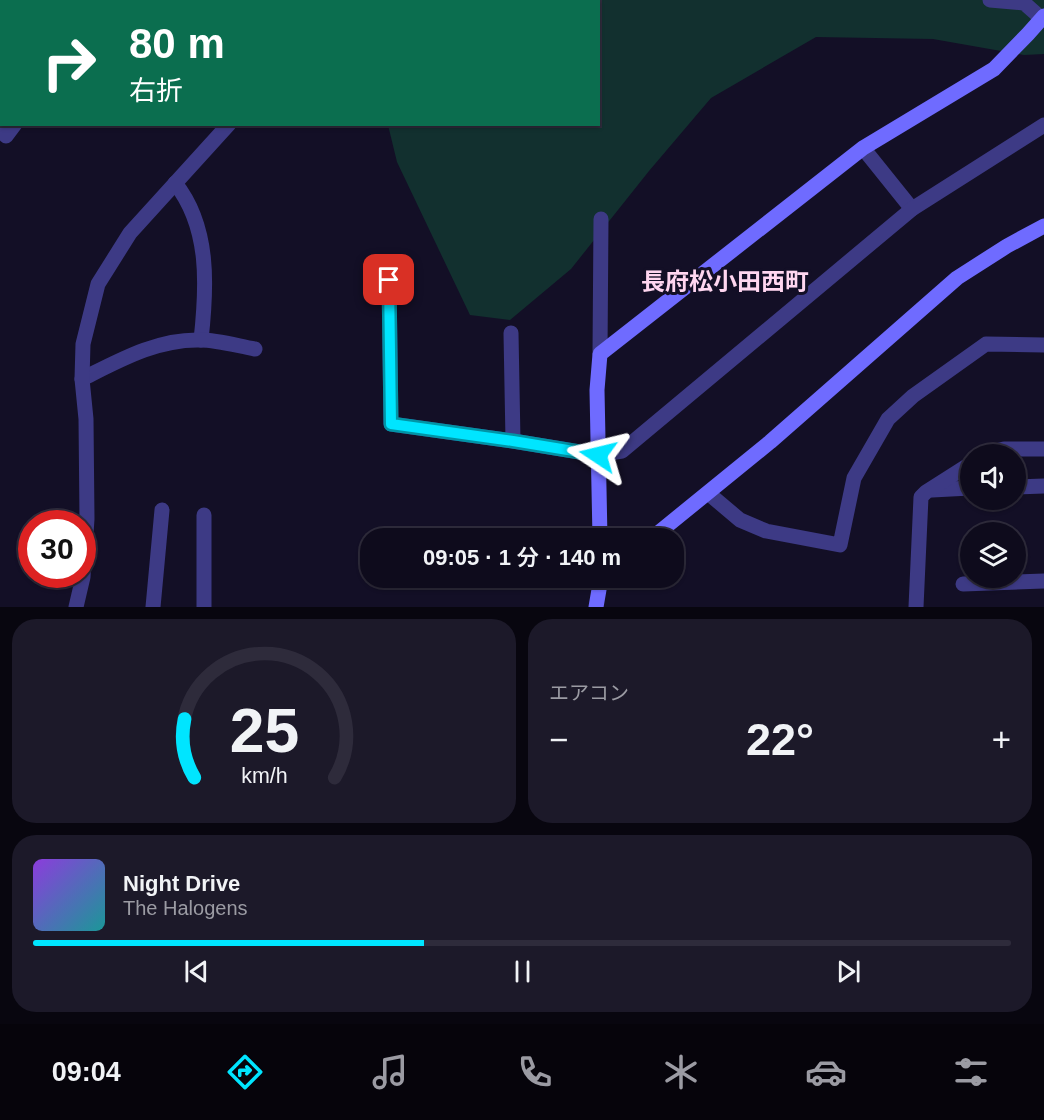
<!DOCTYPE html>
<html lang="ja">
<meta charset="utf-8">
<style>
body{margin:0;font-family:Helvetica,"Noto Sans JP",sans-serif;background:#1c1929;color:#f1f3f6;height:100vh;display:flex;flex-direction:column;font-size:22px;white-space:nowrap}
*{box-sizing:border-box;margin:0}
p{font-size:20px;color:#9b9ba3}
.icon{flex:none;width:33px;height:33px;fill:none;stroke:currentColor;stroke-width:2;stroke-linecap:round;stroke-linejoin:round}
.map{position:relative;height:607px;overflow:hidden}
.panel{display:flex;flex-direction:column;gap:12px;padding:12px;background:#08060f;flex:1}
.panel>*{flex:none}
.hud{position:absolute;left:0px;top:0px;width:600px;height:126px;box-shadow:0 2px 4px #0004,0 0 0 2px #2e2b3b;background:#0b6e4f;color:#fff;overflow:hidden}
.buttons{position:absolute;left:960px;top:444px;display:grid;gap:12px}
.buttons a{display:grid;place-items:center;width:66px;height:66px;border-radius:50%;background:#0e0b1c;box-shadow:0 2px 4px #0004,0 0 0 2px #2e2b3b;font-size:30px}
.speed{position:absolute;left:18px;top:510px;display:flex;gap:12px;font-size:30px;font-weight:700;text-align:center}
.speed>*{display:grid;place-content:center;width:78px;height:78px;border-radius:50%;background:#0e0b1c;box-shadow:0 2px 4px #0004,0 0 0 2px #2e2b3b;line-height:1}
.speed .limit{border:9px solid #d22;background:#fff;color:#111}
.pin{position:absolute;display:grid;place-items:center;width:51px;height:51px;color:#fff;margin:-26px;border-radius:12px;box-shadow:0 3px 9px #0006}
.me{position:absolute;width:66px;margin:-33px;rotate:280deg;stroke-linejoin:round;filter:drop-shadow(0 0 4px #0008)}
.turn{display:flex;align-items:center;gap:21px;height:126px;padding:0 30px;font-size:27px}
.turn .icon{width:78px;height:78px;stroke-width:2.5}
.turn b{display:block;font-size:42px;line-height:51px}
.big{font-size:45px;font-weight:600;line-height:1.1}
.panel .tile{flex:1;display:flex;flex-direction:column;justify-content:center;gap:9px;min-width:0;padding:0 21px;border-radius:24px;background:#1c1929}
.panel .dial{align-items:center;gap:0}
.dial svg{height:156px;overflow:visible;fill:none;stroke:#2e2b3b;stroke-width:7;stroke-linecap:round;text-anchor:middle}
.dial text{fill:#f1f3f6;stroke:none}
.song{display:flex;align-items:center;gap:18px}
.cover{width:72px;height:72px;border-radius:9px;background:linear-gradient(135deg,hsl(270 70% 55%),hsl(180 70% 35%))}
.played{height:6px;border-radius:3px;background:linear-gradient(90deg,#00e5ff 40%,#2e2b3b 40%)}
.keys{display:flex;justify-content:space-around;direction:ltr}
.heat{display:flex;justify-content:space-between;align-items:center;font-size:33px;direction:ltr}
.panel .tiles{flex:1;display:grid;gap:12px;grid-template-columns:1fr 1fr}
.tile:last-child{grid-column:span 2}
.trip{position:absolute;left:360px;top:528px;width:324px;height:60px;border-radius:24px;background:#0e0b1c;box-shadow:0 2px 4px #0004,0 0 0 2px #2e2b3b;font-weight:600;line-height:60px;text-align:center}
.menu{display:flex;height:96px;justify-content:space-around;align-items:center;background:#06040b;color:#9b9ba3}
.menu .icon{width:42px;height:42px}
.menu .on{color:#00e5ff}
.menu b{font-size:27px;color:#f1f3f6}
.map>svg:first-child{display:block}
.green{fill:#12302f}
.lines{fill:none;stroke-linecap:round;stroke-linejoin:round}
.street{stroke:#3d3a85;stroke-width:15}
.secondary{stroke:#6f6bff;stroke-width:15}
.route-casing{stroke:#0095a6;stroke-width:15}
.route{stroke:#00e5ff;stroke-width:10}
.labels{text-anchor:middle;stroke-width:6;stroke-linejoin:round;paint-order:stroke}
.quarter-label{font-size:24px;font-weight:bold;fill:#ffd6f0;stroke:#130f26}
</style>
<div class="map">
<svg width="1044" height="607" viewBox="0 0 1044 607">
<rect width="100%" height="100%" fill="#130f26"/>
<polygon class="green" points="380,0 1044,0 1044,54 1024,55 933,39 816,37 711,98 649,171 571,269 510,320 470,315 397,162 388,125 598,124 598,2 379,2"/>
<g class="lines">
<g class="street">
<polyline points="990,0 1024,3 1041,18"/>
<polyline points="59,2 61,0"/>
<polyline points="303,2 303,0"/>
<polyline points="0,130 6,136 15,124"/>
<polyline points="863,148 912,209"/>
<path d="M175,183c35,44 32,103 26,157"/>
<polyline points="389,281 391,424 513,441 598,455 622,451 912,209 1044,125"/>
<polyline points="511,333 513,441"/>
<polyline points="600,354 601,219"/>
<path d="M82,379c38,-19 75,-40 118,-39 18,0 38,6 55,9"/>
<polyline points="985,454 1004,449 1044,449"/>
<polyline points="1016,487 1044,486"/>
<polyline points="932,490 970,488"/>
<polyline points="708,493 740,520 766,531 840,545 854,478 888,419 913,396 986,344 1044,345"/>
<polyline points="204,515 204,607"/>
<polyline points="963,584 1044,581"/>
<polyline points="76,607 83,577 87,519 86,419 82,379 83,344 98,284 130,233 229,124"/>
<polyline points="153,607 162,510"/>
<polyline points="916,607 921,497 926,492 970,464"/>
</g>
<g class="secondary">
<polyline points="128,2 130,0"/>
<polyline points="0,16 2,18"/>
<polyline points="600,538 597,390 600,354 863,148 994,69 1028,34 1044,16"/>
<polyline points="652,538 770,442 957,278 1007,246 1044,226"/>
<polyline points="596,607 601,578"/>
</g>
</g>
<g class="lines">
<g class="route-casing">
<polyline id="route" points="389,280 391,424 513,441 598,455"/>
</g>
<use href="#route" class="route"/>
</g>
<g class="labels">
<g class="quarter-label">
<text x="725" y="290">長府松小田西町</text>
</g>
</g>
</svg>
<div class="buttons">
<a><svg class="icon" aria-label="sound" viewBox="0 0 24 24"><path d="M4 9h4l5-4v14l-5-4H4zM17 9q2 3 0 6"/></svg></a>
<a><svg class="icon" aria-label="layers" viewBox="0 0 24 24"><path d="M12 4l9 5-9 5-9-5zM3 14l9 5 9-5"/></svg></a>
</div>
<div class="speed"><div class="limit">30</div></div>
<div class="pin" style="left:389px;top:280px;background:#d93025"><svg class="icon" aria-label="arrive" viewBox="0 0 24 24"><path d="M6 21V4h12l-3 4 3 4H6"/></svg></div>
<svg class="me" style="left:598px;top:455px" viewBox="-20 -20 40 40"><path d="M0-17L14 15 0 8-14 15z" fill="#00e5ff" stroke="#fff" stroke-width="4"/></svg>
<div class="trip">09:05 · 1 分 · 140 m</div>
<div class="hud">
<div class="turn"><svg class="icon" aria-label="right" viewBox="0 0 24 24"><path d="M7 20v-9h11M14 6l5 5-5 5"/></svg><div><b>80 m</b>右折</div></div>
</div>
</div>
<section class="panel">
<div class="tiles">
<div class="tile dial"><svg viewBox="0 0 100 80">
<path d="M14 69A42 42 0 1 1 86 69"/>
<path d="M14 69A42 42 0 0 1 9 39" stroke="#00e5ff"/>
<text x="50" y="56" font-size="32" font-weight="700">25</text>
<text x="50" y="72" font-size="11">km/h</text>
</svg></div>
<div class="tile"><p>エアコン</p>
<div class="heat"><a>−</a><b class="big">22°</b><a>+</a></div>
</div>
<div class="tile">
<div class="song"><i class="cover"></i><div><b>Night Drive</b><p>The Halogens</p></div></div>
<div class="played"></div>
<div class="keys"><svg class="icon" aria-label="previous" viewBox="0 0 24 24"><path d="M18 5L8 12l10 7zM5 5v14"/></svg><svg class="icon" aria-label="pause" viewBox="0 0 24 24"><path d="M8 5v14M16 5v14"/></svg><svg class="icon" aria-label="next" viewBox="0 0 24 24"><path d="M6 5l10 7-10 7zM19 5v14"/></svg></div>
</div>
</div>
</section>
<nav class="menu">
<b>09:04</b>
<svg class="icon on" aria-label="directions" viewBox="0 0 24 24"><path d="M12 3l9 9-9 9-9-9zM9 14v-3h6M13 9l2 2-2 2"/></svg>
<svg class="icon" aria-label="music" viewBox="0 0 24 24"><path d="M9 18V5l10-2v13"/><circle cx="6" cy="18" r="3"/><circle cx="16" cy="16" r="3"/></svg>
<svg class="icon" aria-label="phone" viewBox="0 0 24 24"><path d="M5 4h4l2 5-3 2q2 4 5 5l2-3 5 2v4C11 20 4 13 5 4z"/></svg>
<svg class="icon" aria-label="climate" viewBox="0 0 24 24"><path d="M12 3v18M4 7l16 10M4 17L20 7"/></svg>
<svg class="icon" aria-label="car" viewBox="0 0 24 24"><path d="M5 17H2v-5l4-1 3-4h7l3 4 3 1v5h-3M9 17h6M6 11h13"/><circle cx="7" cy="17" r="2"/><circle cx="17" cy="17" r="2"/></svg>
<svg class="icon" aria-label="filters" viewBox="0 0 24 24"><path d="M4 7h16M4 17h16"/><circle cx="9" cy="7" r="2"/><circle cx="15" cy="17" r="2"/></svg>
</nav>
